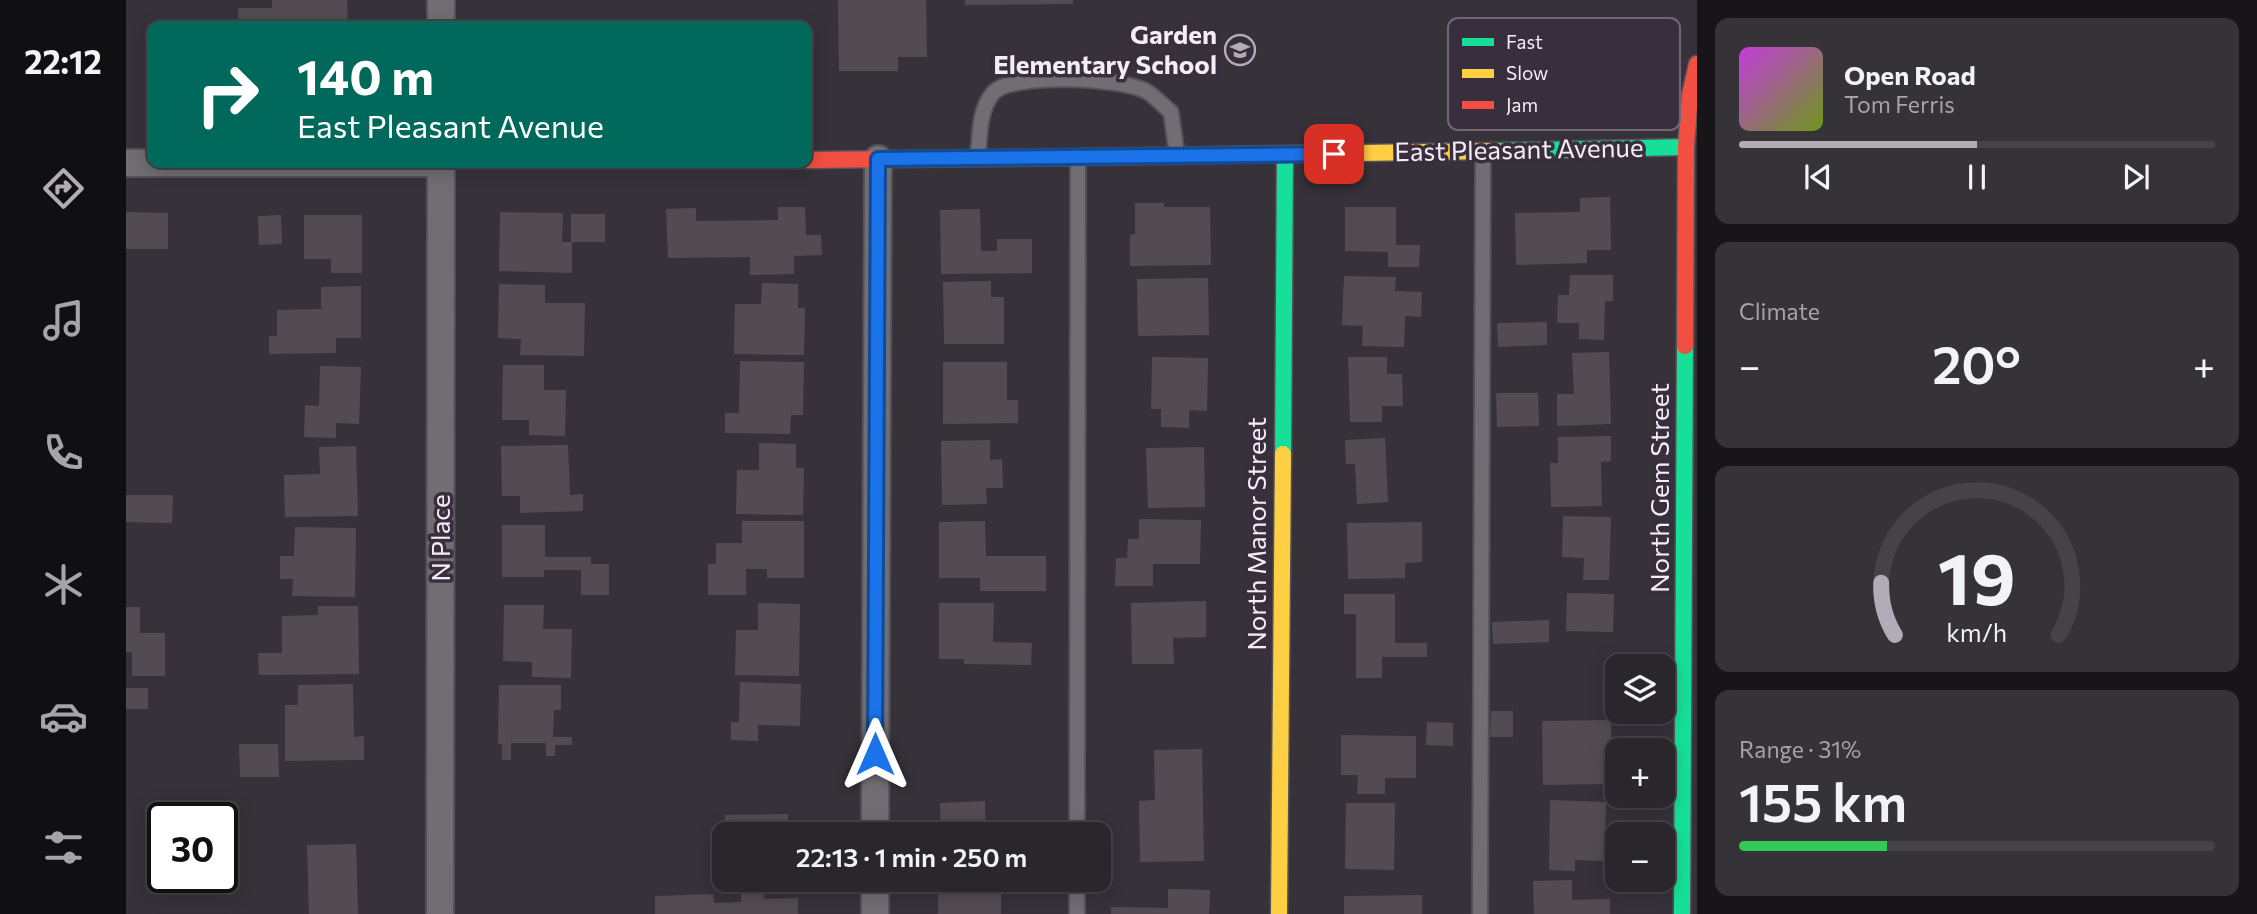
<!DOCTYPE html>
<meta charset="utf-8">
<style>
body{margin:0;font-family:Commissioner,sans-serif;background:#353238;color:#f1f3f6;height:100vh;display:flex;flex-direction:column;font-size:26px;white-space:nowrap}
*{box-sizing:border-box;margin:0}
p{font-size:23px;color:#a5a5a9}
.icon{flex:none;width:38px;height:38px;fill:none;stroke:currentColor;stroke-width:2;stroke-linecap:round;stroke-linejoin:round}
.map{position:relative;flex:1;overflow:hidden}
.sheet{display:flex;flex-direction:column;gap:18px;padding:18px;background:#171518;width:560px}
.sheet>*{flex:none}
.banner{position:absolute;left:21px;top:21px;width:665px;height:147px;border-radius:14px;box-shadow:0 4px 18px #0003,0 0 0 2px #454348;background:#00695c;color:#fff;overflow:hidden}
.fabs{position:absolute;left:1479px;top:654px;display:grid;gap:14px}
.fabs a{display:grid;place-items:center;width:70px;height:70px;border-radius:14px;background:#29262c;box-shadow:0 4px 18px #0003,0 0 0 2px #454348;font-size:35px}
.speed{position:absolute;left:21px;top:802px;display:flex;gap:14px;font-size:35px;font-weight:700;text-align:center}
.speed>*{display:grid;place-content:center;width:91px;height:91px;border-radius:50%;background:#29262c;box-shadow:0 4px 18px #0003,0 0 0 2px #454348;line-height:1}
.speed .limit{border:4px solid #111;border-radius:10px;background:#fff;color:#111}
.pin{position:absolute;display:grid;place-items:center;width:60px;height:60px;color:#fff;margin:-30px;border-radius:14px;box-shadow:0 4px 10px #0006}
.me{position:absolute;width:77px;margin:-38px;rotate:0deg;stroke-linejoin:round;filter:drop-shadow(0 0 5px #0008)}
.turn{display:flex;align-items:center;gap:24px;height:147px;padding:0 35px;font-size:32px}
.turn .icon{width:91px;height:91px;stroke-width:2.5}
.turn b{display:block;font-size:49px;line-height:60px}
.big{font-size:52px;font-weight:600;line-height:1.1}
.sheet .widget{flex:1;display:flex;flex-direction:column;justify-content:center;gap:10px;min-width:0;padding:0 24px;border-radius:14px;background:#353238}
.sheet .dial{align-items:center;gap:0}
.dial svg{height:182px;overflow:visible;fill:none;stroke:#454348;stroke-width:7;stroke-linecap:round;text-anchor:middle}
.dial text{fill:#f1f3f6;stroke:none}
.song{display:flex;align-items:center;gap:21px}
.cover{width:84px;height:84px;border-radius:10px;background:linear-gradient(135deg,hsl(290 70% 55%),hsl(80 70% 35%))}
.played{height:7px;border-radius:4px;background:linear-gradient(90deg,#b1acb5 50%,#454348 50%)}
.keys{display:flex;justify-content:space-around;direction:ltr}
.heat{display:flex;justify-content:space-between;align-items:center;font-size:38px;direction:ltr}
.charge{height:10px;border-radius:5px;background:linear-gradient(90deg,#34c759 31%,#454348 0)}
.trip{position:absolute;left:586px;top:822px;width:399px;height:70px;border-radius:14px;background:#29262c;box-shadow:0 4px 18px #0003,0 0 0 2px #454348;font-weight:600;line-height:70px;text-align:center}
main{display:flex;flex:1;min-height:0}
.tab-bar{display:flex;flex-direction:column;width:126px;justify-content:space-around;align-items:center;background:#100f12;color:#a5a5a9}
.tab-bar .icon{width:49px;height:49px}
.tab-bar .current{color:#b1acb5}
.tab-bar b{font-size:32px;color:#f1f3f6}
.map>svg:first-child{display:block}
.building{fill:#524c52}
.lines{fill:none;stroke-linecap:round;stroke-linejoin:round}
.lane-casing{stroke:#555158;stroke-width:18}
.street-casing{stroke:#555158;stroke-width:30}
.fast-casing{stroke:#555158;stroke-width:19}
.slow-casing{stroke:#555158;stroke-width:19}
.jam-casing{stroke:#555158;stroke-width:19}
.lane{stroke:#716e73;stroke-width:14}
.street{stroke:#716e73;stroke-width:26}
.fast{stroke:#16e098;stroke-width:16}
.slow{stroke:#ffcf43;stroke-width:16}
.jam{stroke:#f24e42;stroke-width:16}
.route-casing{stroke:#114b97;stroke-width:18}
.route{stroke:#1a73e8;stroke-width:12}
.labels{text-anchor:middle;stroke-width:7;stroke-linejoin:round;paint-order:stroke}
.poi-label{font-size:26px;font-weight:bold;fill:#f3edf7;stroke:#382e3d;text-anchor:end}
.street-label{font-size:26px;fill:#f3edf7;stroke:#382e3d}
.key{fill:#382e3d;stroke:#706775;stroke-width:2}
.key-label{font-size:19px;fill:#f3edf7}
</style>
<main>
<nav class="tab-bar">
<b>22:12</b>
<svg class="icon current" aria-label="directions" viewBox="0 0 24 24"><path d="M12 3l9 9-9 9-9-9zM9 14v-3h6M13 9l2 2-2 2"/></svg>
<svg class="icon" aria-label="music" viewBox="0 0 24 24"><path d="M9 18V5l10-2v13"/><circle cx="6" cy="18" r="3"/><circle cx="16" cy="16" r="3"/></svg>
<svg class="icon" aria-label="phone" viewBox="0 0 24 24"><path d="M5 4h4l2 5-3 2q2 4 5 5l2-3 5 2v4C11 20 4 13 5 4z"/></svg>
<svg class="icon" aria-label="climate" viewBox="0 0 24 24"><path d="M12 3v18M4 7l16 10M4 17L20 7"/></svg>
<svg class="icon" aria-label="car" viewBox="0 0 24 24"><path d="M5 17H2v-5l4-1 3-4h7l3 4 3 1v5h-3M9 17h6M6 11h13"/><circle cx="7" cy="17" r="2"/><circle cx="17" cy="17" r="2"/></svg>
<svg class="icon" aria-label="filters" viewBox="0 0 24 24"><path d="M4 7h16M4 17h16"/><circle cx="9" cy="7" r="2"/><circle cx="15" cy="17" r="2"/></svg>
</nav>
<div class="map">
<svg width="1571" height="914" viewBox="0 0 1571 914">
<rect width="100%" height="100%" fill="#37323a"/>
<g class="building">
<polygon points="146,0 221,0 222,26 112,26 112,8 146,8"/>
<polygon points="712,0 800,0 801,57 772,57 772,71 713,71"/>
<polygon points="839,0 947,0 947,4 839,5"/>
<polygon points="1484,197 1485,250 1461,250 1461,263 1390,265 1389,213 1454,212 1454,198"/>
<polygon points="1009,203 1038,203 1038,207 1084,207 1085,265 1004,266 1004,235 1009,234"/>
<polygon points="652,207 679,207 680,235 695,235 696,255 668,256 668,274 624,275 624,257 542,258 540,209 570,208 570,221 652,220"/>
<polygon points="1219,207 1270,207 1270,245 1294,245 1293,267 1262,267 1262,252 1219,251"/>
<polygon points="854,209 855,251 871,251 871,239 906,239 906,273 815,274 814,210"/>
<polygon points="0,212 42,213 42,249 0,249"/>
<polygon points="374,212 437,213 436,242 446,242 446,273 373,271"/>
<rect x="445" y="214" width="34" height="28"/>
<polygon points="155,215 156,244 133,245 132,216"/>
<polygon points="178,215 236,215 236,273 205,273 205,259 178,259"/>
<polygon points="1444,275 1487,275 1487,301 1479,301 1478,340 1453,339 1453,323 1431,323 1432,295 1443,295"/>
<polygon points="1218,276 1270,277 1269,291 1296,292 1295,317 1279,316 1278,347 1236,346 1237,326 1216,325"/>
<polygon points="1082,278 1083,335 1012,336 1011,279"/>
<polygon points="865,281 865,297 878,297 878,344 818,344 817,282"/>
<polygon points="636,283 672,284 672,308 679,308 678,355 608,354 609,304 635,304"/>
<polygon points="373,284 419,285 419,303 459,303 458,356 394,355 395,339 372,338"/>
<polygon points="235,286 235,338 210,338 210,353 143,354 143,336 151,336 151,310 195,309 195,287"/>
<polygon points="1421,322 1421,345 1372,347 1371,323"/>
<polygon points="1483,352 1485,424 1431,426 1431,394 1448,394 1446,353"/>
<polygon points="1026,357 1082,358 1081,411 1063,410 1063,428 1035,427 1035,409 1025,409"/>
<polygon points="1222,357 1261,357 1261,374 1276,374 1277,406 1256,406 1256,422 1224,422"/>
<polygon points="614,361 678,362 677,415 665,415 664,434 599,433 599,413 613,413"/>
<polygon points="817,362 881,362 881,400 892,400 892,423 817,424"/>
<polygon points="377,365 418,365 418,390 440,390 439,436 403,435 403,420 376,420"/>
<polygon points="194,366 235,367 233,424 210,423 210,438 178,437 179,405 193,406"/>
<polygon points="1370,393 1412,393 1413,426 1371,427"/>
<polygon points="1485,436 1485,461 1475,462 1476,506 1425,507 1424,463 1432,463 1432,437"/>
<polygon points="1259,438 1262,502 1231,504 1229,464 1220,464 1219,440"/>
<polygon points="864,440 864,460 876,459 877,488 860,488 861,504 816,505 815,441"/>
<polygon points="633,443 670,444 670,468 678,468 677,515 610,514 611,470 633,470"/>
<polygon points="442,445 444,495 457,494 457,511 394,513 394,496 376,496 375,446"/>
<polygon points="230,446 232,516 159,517 158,475 194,474 193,447"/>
<polygon points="1078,447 1079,507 1022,508 1020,448"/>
<polygon points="0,495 47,495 46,523 0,522"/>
<polygon points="1437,516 1485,517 1483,580 1457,580 1458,558 1436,557"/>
<polygon points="1013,519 1075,520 1074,564 1027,564 1027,586 989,586 990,558 1001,558 1002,539 1013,539"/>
<polygon points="616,521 678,521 678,578 641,578 641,569 620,569 620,595 582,595 582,564 590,564 590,543 616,543"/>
<polygon points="859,521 860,556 920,556 920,591 854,591 854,578 813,578 813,522"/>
<polygon points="1296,522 1296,562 1279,563 1279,578 1222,579 1221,523"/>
<polygon points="376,525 419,525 419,557 465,557 465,564 483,564 483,595 455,595 455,570 418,570 418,577 376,577"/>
<polygon points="169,527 230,528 229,597 166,596 167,579 154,579 154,556 168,556"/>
<polygon points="1441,593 1488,594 1487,632 1440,631"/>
<polygon points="1218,594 1269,594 1269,643 1301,643 1301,657 1256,657 1256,678 1230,678 1230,614 1218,614"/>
<polygon points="1080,601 1080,637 1047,638 1048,664 1006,664 1005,603"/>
<polygon points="632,603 674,604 673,676 609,675 610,630 632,630"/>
<polygon points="813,603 868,603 867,642 906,643 905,665 838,664 838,659 813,659"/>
<polygon points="378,605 418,605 417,629 446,629 445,678 406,677 406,662 377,661"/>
<polygon points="192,606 232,606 233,674 133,675 132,653 156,653 156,616 192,615"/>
<polygon points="0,607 14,607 14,633 39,633 39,676 6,676 6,652 0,652"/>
<polygon points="1423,620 1423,642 1367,644 1366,622"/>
<polygon points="614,682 675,684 674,726 632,725 632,741 605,740 605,722 613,722"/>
<polygon points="227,684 228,737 238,736 238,760 159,761 159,705 172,705 172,685"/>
<polygon points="373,685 435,685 435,710 428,710 427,737 446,737 446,745 429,745 429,756 420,756 420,743 385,743 385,760 376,760 376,744 372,744"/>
<rect x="0" y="688" width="22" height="21"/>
<polygon points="1365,711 1387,711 1387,737 1364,737"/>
<polygon points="1485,720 1486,784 1417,785 1416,721"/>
<polygon points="1301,722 1327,723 1327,746 1300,745"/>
<polygon points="1215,735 1290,736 1290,778 1259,778 1259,794 1231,794 1232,775 1215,775"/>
<polygon points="113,744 152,744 153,777 114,777"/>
<polygon points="1076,749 1078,861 1014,862 1013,801 1029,800 1028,750"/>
<polygon points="1424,800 1480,802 1478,861 1449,860 1449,871 1423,870"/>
<polygon points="859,801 860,835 815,835 814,803"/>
<polygon points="1220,803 1269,803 1268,870 1219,869"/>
<polygon points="662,814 662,835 599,835 599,815"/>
<polygon points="230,844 232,914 183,914 181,845"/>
<polygon points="1446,880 1446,900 1484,899 1484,914 1408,914 1407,881"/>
<rect x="812" y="883" width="63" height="31"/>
<polygon points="1042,889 1084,890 1083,914 985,914 985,907 1042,908"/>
<polygon points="615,893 637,893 638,899 672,898 672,914 529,914 529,896 587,894 588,903 615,902"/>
<polygon points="1296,895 1296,914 1218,914 1218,896"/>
</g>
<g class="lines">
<g class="lane-casing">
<g id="lane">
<path d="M852,155c2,-21 1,-45 15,-62 19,-21 128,-15 153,-2 9,5 17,15 25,21l6,43"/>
<polyline points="951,835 952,158"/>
<polyline points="951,914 951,880"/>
<polyline points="1354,914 1357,153"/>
</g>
</g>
<g class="street-casing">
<g id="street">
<polyline points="315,0 315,26"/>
<polyline points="0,163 316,163"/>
<polyline points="749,835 752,159"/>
<polyline points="314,914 315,163"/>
<polyline points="749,914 749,880"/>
</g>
</g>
<g class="fast-casing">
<g id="fast">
<polyline points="1371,151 1560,147"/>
<polyline points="1157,454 1159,155"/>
<polyline points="1556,914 1559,346"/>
</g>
</g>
<g class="slow-casing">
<g id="slow">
<polyline points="957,157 1371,151"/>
<polyline points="1153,914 1157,454"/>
</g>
</g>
<g class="jam-casing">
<g id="jam">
<polyline points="681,160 957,157"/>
<polyline points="1559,346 1560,147 1564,95 1571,64"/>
</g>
</g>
<use href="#lane" class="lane"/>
<use href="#street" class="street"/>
<use href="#fast" class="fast"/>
<use href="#slow" class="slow"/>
<use href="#jam" class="jam"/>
</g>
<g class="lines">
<g class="route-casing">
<polyline id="route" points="749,754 752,159 1208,154"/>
</g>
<use href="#route" class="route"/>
</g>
<defs>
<g id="school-ring" transform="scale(1.575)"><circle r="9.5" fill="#382e3d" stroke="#b1acb5" stroke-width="1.5"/><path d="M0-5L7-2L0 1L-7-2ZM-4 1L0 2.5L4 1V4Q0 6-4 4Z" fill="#b1acb5"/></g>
</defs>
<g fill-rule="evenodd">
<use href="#school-ring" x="1114" y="50"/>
</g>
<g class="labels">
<g class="poi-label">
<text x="1091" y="44">Garden<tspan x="1091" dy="30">Elementary School</tspan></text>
</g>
<g class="street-label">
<text transform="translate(1393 150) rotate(-1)" y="9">East Pleasant Avenue</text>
<text transform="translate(1534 488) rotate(-90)" y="9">North Gem Street</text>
<text transform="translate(1131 534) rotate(-90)" y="9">North Manor Street</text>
<text transform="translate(315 538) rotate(-90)" y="9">N Place</text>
</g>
</g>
<rect x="1322" y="18" width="232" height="112" rx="10" class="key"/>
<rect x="1336" y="38" width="32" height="8" fill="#16e098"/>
<rect x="1336" y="69" width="32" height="9" fill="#ffcf43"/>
<rect x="1336" y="101" width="32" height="8" fill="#f24e42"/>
<g class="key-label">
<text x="1380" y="49">Fast</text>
<text x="1380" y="80">Slow</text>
<text x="1380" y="112">Jam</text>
</g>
</svg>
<div class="fabs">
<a><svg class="icon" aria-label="layers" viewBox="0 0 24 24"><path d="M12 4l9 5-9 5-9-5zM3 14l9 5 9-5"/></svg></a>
<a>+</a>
<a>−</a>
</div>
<div class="speed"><div class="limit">30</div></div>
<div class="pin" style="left:1208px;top:154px;background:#d93025"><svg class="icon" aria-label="arrive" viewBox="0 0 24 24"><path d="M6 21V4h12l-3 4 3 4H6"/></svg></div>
<svg class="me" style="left:749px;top:754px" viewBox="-20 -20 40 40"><path d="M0-17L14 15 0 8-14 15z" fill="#1a73e8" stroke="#fff" stroke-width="4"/></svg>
<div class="trip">22:13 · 1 min · 250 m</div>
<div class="banner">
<div class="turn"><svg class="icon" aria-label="right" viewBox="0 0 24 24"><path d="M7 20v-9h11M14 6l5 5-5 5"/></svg><div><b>140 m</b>East Pleasant Avenue</div></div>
</div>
</div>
<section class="sheet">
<div class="widget">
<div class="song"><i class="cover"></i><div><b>Open Road</b><p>Tom Ferris</p></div></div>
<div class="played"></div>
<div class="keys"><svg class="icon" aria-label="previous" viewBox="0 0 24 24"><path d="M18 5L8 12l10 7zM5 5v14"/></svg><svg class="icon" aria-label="pause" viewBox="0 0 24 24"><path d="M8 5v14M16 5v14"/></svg><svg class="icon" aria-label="next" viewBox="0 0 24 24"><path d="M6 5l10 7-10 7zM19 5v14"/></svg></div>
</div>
<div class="widget"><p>Climate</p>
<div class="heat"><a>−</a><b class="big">20°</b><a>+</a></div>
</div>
<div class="widget dial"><svg viewBox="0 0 100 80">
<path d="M14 69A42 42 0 1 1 86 69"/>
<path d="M14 69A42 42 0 0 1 8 46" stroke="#b1acb5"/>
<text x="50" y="56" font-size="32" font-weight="700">19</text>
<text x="50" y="72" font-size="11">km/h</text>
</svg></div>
<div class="widget"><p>Range · 31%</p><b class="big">155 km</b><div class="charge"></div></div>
</section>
</main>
